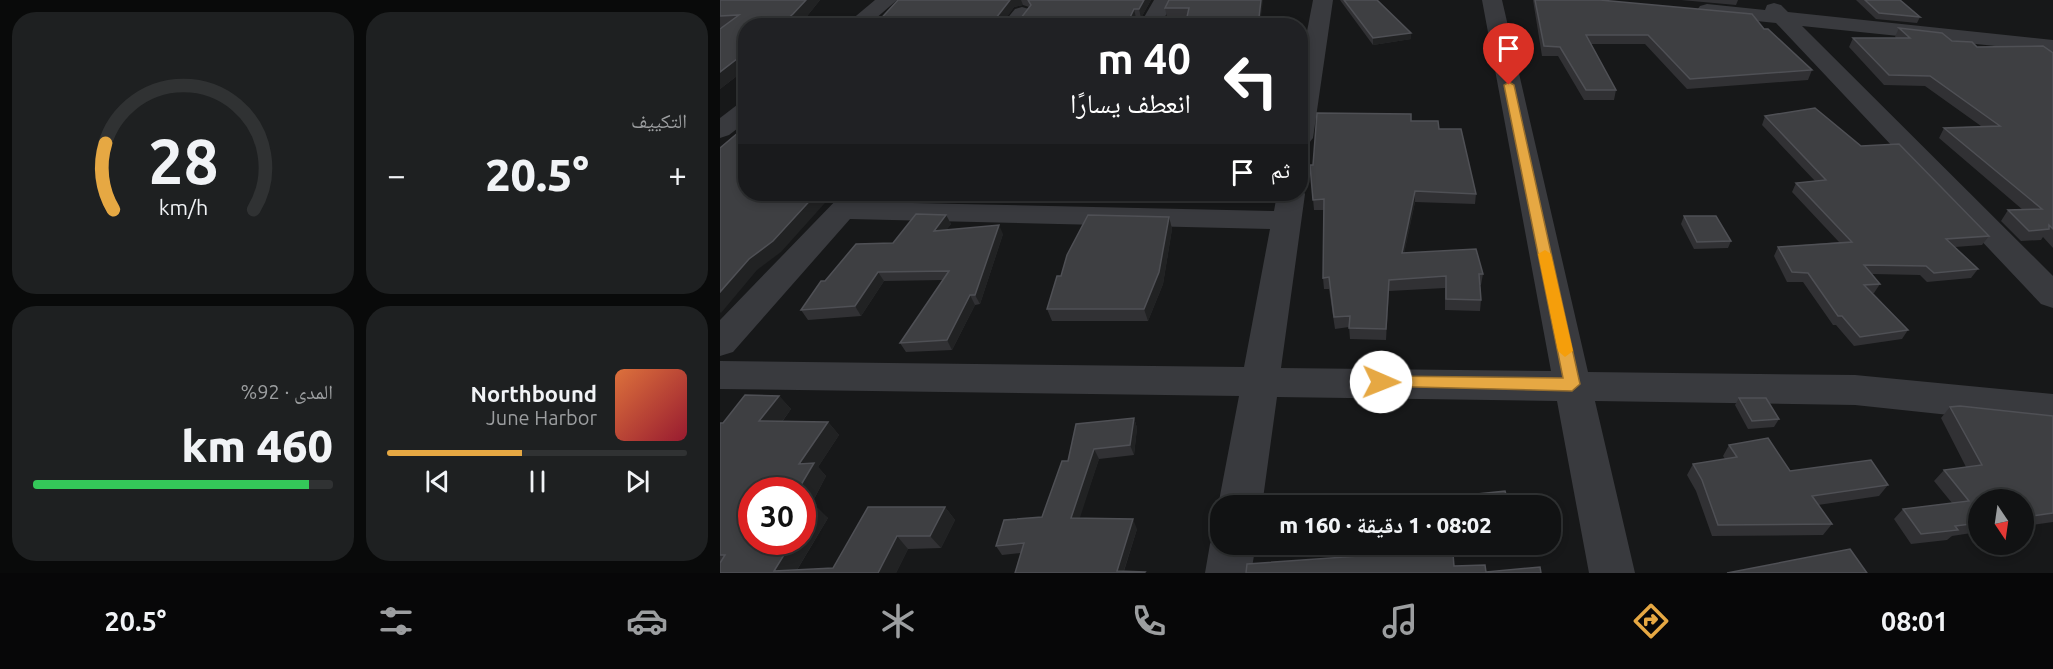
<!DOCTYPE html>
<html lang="ar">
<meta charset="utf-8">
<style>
body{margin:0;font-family:Ubuntu,"Noto Naskh Arabic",sans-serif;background:#1e2021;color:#f1f3f6;direction:rtl;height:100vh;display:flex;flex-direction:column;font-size:22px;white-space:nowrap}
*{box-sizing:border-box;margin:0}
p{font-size:20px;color:#9c9ea0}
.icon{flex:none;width:33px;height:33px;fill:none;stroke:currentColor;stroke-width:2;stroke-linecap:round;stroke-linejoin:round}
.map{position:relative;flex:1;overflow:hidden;direction:ltr}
.details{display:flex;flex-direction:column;gap:12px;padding:12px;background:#090a0a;width:720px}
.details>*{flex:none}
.hud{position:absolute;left:18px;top:18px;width:570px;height:183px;border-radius:24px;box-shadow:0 3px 9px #0003,0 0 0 2px #303233;direction:rtl;background:#202124;color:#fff;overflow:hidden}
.needle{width:39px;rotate:167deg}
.fabs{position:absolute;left:1248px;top:489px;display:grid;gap:12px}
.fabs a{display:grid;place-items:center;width:66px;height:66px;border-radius:50%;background:#111213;box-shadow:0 3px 9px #0003,0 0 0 2px #303233;font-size:30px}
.speed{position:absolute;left:18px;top:477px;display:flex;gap:12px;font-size:30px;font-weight:700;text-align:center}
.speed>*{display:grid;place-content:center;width:78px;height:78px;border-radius:50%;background:#111213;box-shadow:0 3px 9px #0003,0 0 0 2px #303233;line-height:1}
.speed .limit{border:9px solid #d22;background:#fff;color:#111}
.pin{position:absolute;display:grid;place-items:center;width:51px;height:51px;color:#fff;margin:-62px -26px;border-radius:50% 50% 50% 0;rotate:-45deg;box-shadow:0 0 6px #0007}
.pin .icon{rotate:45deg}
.me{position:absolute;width:66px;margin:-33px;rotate:91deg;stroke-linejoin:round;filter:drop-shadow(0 0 4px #0008)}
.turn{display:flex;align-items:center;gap:21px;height:126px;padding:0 18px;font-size:27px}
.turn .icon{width:78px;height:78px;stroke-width:2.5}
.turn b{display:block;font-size:42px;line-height:51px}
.then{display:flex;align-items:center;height:57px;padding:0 18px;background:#0003;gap:12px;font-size:22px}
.big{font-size:45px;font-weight:800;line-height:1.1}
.details .card{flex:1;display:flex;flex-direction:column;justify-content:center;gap:9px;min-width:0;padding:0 21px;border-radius:24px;background:#1e2021}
.details .dial{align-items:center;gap:0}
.dial svg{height:156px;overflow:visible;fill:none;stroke:#303233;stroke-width:7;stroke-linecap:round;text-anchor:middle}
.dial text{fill:#f1f3f6;stroke:none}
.song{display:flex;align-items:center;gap:18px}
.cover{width:72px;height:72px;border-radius:9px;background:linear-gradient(135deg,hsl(20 70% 55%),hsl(350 70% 35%))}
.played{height:6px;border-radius:3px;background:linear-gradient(90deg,#e6a843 45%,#303233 45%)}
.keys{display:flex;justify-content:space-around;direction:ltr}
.heat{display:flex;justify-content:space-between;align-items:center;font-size:33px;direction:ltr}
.charge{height:9px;border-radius:4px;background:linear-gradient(90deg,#34c759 92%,#303233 0)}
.details .tiles{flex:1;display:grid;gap:12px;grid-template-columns:repeat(2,1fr)}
.trip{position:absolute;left:490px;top:495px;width:351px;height:60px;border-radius:24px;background:#111213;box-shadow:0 3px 9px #0003,0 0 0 2px #303233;font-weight:800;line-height:60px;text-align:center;direction:rtl}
.menu{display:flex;height:96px;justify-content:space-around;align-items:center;background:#070708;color:#9c9ea0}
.menu .icon{width:42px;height:42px}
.menu .selected{color:#e6a843}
.menu b{font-size:27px;color:#f1f3f6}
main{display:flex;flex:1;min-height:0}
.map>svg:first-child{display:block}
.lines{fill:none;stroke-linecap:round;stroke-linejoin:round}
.minor{fill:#393a3e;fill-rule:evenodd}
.wall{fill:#313134;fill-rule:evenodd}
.shaded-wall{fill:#212223}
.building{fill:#3e3f42;stroke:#4f5055;stroke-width:1.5}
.route{fill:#e6a843;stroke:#966d2c;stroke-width:1.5}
.slow{fill:#f59e0b}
</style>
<main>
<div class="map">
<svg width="1333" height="573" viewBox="0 0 1333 573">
<rect width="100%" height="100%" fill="#171819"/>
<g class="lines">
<g class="minor">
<polygon points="155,0 177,0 147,26 124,26"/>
<polygon points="434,0 454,0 440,26 419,26"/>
<polygon points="593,0 613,0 593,138 589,143 580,146 580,68"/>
<polygon points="762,0 782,0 868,372 1135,375 1333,394 1333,426 1135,405 875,401 915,573 869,573 837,401 557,397 542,506 501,506 501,512 498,506 519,396 0,389 0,361 524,367 550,229 130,219 13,352 0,356 0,320 122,194 149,194 146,202 554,211 557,194 580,194 581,188 585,194 561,368 831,371"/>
<polygon points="1054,3 1061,5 1068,12 1333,40 1333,52 1082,26 1333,276 1333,308 1321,304 1056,23 987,16 980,14 977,10 980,6 987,4 1045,10 1047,5"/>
<polygon points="302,7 309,9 312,13 302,26 281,26 295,9"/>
<polygon points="26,103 26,122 9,135 0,138 0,118 17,105"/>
<polygon points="501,527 501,544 536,544 531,573 485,573 490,544 497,529"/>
</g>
</g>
<g class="wall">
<polygon points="0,0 100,0 79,26 26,26 26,69 0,89 0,29 2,27 0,28"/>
<path d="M178,0h253l-10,18 -267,8zM303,5l6,2 -8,11h-15l8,-11z"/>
<polygon points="543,0 467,17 447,18 445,8"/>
<polygon points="620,0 657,0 691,39 653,45"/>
<polygon points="813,0 880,0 1044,29 1092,70 1088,80 967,89 925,44 871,44 896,90 894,100 864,100 838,56 822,56"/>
<polygon points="961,0 1018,0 1016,5"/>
<polygon points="1136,0 1180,0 1200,17 1197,23 1156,19"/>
<polygon points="1179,28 1257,47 1333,53 1333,248 1323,237 1321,240 1301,241 1281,221 1288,210 1303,210 1219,138 1224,128 1261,126 1205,86 1164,85 1129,47 1133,38 1176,38 1175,37"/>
<polygon points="1045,116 1141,146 1269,236 1262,245 1235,247 1258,269 1251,278 1207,282 1200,275 1152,274 1160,284 1154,293 1153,293 1188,330 1182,339 1134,346 1116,325 1113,325 1083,282 1067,282 1054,256 1058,247 1119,242 1072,192 1076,183 1095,181 1042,125"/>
<polygon points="691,121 719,129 756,194 755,204 695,202 684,253 763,274 761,285 760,285 761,300 760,311 725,310 725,288 669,291 666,340 630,339 629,327 615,329 609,289 604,289 603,278 604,210 594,210 590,165 593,165"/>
<polygon points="226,215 231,224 226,230 283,234 260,304 255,305 232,350 186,352 180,343 223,280 164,281 141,316 88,320 81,310 105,281 173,243"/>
<polygon points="964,216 1011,241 1008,248 974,249 961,224"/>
<polygon points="449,217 452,229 443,284 428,321 332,321 327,309 341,276"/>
<polygon points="59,396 71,409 62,422 108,422 119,435 98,467 106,476 91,505 108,518 77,570 113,568 225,507 235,520 221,548 188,549 176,573 0,573 0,423 3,423"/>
<polygon points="1019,398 1059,419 1054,427 1028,429 1015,405"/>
<polygon points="1230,407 1333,416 1333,522 1304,526 1304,500 1258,500 1258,532 1232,536 1227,540 1191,544 1174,519 1183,509 1232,503 1214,481 1224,470 1246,467 1221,418"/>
<polygon points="414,418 417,428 414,455 379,459 359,518 417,529 404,571 425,572 426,573 295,573 301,553 282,555 276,546 322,517 348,461"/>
<polygon points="1009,445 1070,471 1168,485 1159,496 1098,505 1112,524 1103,535 992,536 976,491 967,475 973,464 1005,459 1003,456"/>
<polygon points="748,495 789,506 747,506 747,502"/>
</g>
<g class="shaded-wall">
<polygon points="86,0 100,0 79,26 59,26"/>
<polygon points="290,0 301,0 303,5 294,7 281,26 276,18"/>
<polygon points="424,0 431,0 421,18 419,9"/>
<polygon points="541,0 543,0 540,26 538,26"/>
<polygon points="414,9 416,18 413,26 406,26"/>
<polygon points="691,33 691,39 653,45 653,38"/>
<polygon points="26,52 26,69 0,89 0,72"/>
<polygon points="695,191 695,202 682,264 682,253"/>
<polygon points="96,194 113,194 61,252 37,270 1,313 0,312 0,292 29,259"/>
<polygon points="226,215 231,224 219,240 214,231"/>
<polygon points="449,217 452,229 443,284 428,321 424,309"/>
<polygon points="279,225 283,234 260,304 255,295"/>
<polygon points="158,272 164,281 141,316 135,306"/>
<polygon points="669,280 669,291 666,340 666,329"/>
<polygon points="250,295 255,305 232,350 227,340"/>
<polygon points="59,396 71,409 52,435 39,421"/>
<polygon points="414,418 417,428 414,455 410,445"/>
<polygon points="108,422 119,435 98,467 106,476 84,518 82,516 82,490 78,490 79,464"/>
<polygon points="374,449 379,459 357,527 351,518"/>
<polygon points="95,505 108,518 75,573 54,571 72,542 82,542 82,525"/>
<polygon points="225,507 235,520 221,548 210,536"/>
<polygon points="413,519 417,529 403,573 397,571"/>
<polygon points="177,536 188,549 176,573 158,573"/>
</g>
<g class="building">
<polygon points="0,0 86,0 73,14 59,26 26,26 26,52 0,72 0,29 19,15 0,16"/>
<polygon points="178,0 290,0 276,18 301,18 311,5 308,0 424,0 419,9 414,9 406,26 154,26"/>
<polygon points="449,0 541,0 538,26 465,26 469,8 445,8"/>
<polygon points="624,0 657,0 691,33 653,38"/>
<polygon points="815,0 880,0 1032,14 1044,29 1048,29 1092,70 970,79 928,35 866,35 896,90 866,90 840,47 824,46"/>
<polygon points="1145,0 1180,0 1200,17 1159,13"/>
<polygon points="1179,28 1222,33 1232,41 1252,42 1257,47 1323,46 1333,53 1333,229 1329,225 1329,229 1309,231 1288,210 1322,209 1224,128 1280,126 1210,76 1169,75 1133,38 1190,38"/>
<polygon points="1095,108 1141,146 1179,144 1269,236 1226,239 1258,269 1214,273 1206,266 1144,265 1160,284 1144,285 1188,330 1140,337 1122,316 1118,316 1088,273 1072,272 1058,247 1132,242 1076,183 1106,180 1045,116"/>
<polygon points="597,113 691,114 691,121 718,121 719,129 741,129 756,194 695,191 682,253 756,249 763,274 759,274 761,300 726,299 726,276 669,280 666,329 629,328 630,316 614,317 609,277 603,278 604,199 593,200 590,165 593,165"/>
<polygon points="26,126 26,194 96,194 53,241 29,259 0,292 0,148"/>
<polygon points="196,214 226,215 214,231 279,225 255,295 250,295 227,340 180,343 229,271 158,272 135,306 81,310 101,281 105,281 136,244 173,243"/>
<polygon points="368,215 449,217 439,272 424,309 327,309 337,276 341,276 347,255"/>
<polygon points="964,216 996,216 1011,241 977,242"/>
<polygon points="25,395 59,396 39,421 108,422 79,464 94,463 78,490 32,490 32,542 72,542 54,571 113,568 148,507 225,507 210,536 177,536 158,573 0,573 0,563 5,555 0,555 0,423 3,423"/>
<polygon points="1019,398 1046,398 1059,419 1032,421"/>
<polygon points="1240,406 1333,416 1333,513 1304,517 1304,500 1258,500 1258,523 1235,526 1238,530 1201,534 1183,509 1249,501 1224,470 1262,465 1230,407"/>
<polygon points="414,418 410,445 374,449 351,518 413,519 397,571 425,572 424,573 295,573 304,543 276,546 284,520 322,517 342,461 348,461 356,424"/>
<polygon points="1048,438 1070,471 1151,460 1168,485 1092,496 1112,524 998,525 982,480 973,464 1017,457 1009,445"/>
<polygon points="785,491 789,506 750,506 748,495"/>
<polygon points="82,505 95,505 82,525"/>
<polygon points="1130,549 1147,573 1007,573"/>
<polygon points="682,553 733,554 734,566 765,565 766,572 820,567 821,573 526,573 527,564"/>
</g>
<polygon class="route" points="789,82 794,85 860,384 852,391 655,386 653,382 655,378 661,376 843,378 784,85"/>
<polygon class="slow" points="825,250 831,254 853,351 845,357 838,351 818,254"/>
</svg>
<div class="fabs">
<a><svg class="needle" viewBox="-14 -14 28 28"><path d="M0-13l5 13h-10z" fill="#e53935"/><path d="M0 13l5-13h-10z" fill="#9c9ea0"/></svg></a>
</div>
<div class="speed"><div class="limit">30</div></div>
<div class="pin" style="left:789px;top:85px;background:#d93025"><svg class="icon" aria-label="arrive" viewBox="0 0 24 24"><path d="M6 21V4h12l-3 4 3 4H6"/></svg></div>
<svg class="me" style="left:661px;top:382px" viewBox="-20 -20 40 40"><circle r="19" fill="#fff"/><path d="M0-13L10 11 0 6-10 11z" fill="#e6a843"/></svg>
<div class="trip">08:02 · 1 دقيقة · 160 m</div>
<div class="hud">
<div class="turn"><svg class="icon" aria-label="left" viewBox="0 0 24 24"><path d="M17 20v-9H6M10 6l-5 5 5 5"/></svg><div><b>40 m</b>انعطف يسارًا</div></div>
<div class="then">ثم<svg class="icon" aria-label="arrive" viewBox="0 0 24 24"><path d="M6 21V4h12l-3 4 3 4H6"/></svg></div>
</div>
</div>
<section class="details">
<div class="tiles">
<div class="card"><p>التكييف</p>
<div class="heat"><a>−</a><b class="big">20.5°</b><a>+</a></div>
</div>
<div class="card dial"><svg viewBox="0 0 100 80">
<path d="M14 69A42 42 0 1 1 86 69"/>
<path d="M14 69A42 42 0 0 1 10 35" stroke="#e6a843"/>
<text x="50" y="56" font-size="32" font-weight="700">28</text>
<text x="50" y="72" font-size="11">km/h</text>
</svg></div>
<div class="card">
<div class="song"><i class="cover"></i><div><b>Northbound</b><p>June Harbor</p></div></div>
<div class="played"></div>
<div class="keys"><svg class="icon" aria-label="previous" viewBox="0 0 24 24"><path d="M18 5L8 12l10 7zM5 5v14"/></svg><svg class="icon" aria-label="pause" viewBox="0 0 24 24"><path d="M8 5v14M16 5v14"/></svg><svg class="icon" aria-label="next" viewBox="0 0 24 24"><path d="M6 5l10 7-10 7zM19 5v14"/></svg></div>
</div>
<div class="card"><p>المدى · 92%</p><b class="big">460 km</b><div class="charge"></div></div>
</div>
</section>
</main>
<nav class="menu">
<b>08:01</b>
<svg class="icon selected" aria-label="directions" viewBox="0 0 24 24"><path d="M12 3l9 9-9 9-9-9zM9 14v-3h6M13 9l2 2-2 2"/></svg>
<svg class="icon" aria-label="music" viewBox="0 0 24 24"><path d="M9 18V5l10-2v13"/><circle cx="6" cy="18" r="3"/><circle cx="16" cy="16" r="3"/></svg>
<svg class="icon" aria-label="phone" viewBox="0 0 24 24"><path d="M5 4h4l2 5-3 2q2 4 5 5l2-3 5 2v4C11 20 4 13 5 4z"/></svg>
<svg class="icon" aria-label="climate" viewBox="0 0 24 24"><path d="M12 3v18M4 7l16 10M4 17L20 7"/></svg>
<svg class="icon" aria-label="car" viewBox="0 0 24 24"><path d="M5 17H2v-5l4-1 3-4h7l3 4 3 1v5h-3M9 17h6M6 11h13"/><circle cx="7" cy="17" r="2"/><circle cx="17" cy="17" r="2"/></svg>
<svg class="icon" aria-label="filters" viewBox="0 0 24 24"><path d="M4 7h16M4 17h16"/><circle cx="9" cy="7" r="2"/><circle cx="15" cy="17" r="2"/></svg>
<b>20.5°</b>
</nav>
